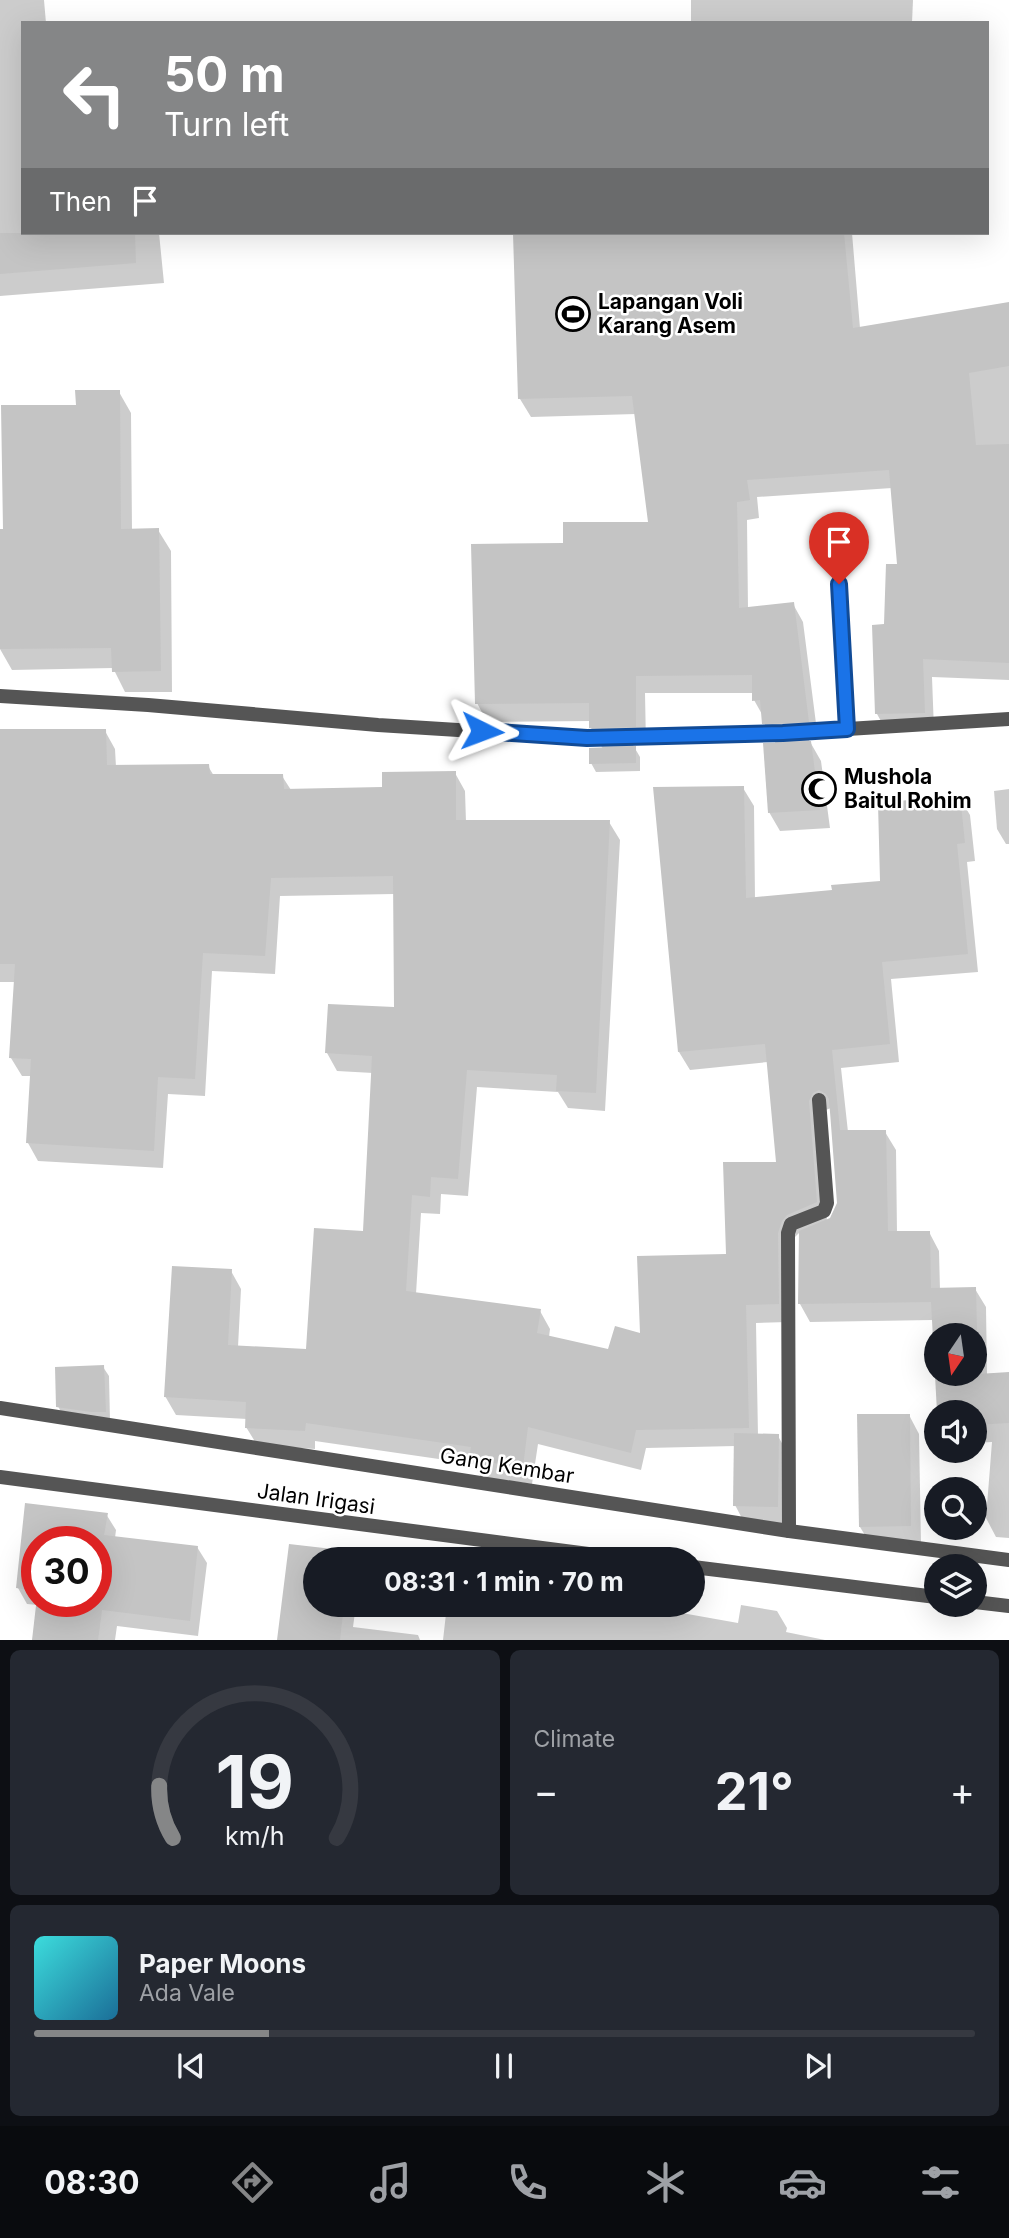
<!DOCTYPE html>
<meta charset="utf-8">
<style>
body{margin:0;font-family:Inter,sans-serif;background:#242831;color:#f1f3f6;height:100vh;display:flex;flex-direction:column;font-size:26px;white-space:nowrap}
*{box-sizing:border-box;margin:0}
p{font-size:23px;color:#9ea1a6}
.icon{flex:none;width:38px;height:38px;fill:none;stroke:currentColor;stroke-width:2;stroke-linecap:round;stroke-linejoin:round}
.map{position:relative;height:1640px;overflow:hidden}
.details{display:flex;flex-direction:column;gap:10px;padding:10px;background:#0d0f14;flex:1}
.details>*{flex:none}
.banner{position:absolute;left:21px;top:21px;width:968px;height:214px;border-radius:0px;box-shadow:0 7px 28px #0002;background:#858687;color:#fff;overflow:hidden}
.needle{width:46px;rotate:193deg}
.buttons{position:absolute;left:924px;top:1323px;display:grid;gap:14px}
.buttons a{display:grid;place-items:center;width:63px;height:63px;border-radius:50%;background:#171b24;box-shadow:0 7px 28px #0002;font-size:35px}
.speed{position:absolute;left:21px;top:1526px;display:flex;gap:14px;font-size:35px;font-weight:700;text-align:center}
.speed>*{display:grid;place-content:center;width:91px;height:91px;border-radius:50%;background:#171b24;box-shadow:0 7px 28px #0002;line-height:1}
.speed .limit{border:10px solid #d22;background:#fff;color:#111}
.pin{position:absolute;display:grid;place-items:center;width:60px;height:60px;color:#fff;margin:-72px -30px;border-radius:50% 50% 50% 0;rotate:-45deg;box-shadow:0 0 7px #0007}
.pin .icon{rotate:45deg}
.me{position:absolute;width:77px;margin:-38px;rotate:93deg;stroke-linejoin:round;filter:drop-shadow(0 0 5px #0008)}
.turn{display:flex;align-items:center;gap:24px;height:147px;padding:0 28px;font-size:32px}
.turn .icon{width:91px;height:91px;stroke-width:2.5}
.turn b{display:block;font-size:49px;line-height:60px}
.then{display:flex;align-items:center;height:66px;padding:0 28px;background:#0003;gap:14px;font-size:26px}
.big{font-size:52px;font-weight:700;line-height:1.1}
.details .tile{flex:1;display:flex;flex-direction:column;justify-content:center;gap:10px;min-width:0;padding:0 24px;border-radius:10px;background:#242831}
.details .dial{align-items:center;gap:0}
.dial svg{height:182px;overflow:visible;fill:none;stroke:#363941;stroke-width:7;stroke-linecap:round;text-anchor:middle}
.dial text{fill:#f1f3f6;stroke:none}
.song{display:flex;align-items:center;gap:21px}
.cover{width:84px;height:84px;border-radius:10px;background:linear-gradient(135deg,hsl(180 70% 55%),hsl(200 70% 35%))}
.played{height:7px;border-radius:4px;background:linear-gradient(90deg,#858687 25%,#363941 25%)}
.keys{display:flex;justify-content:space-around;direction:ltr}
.heat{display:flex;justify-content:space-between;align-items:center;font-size:38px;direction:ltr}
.details .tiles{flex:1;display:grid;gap:10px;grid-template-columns:1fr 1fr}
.tile:last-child{grid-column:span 2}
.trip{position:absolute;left:303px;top:1547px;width:402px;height:70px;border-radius:35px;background:#171b24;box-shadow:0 7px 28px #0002;font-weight:700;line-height:70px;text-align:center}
.menu{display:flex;height:112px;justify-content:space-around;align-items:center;background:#090b0e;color:#9ea1a6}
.menu .icon{width:49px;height:49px}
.menu .on{color:#858687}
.menu b{font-size:32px;color:#f1f3f6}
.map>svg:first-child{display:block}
.shadow{fill:#0003;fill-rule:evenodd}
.building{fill:#c4c4c4;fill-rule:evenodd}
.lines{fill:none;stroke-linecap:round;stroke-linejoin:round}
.street{stroke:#555;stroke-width:14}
.route-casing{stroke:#114b97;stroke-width:18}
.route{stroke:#1a73e8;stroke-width:12}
.labels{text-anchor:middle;stroke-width:5;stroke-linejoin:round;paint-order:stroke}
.poi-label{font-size:21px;font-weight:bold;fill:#000;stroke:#fff;text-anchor:start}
.street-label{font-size:21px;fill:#000;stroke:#fff}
</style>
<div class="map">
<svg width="1009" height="1640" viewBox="0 0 1009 1640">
<rect width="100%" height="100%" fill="#fff"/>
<g class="shadow">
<polygon points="0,0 44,0 46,23 23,23 23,233 159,233 164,283 0,296"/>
<polygon points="691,0 913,0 912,23 691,23"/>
<polygon points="514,233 852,233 860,328 1009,304 1009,680 932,677 934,730 887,732 877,714 886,626 899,566 892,488 757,497 759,518 747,520 748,609 793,604 803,622 818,739 809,740 821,761 830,828 780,831 769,812 776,744 764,723 763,716 754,700 754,693 645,693 646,745 633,745 640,757 640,771 596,772 591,763 603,749 591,728 591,721 487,722 477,703 565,545 650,524 636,414 531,417 520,399"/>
<polygon points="119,392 131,413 132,530 158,530 171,551 172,692 125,692 113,668 12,670 0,649 0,531 5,531 77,407"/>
<path d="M0,731h105l10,18 1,18 92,-1 6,10h68l9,14 93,-1 71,-16 10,18 1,31h143l11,18 -15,271 -37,-3 -10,-16 -81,-5 -9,109 -27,-2 -1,20 -19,-1 -5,81 124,17 10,18 -1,8 61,14 31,-16 87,-79 50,-93 -10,-101 -78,8 -11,-18 64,-264 11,18 1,93 78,-7 49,-9 77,-86 11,18 5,46 -8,1 11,110 -87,7 8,83 -58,6 7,64h37l11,18 1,83 32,-1 10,19 1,39 35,-1 11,18 1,68 22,-1v164l-13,-1 -10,-19 6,-76 -17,1v-31h-36l-3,-38h39v-39h-39v35l-3,-50 -123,2 -10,-18v-72l-8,8 -4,82 -32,1 2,113h20l10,18 -1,70h-42l-10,-19 1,-59 -90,2 -5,22 -103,-26 -6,40 -51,-7 -8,-13 -158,-23v8l-58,-4 -11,-18 1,-8 -71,-4 -11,-19 66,-125 10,18 -3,58 70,4 56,-118 9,-160 -36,-2 -10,-18 68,-44 -1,-115 -114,2 -5,78 -63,-3 -7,125 -37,-2 -5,74 -125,-7 -10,-18 3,-67h-9l-11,-18 5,-76h-16zM831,1108l7,95 -6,16 -5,3 -8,-102 4,-9z"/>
<polygon points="1009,789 1009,844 1006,844 997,829 994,791"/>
<polygon points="103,1367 109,1376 110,1421 63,1416 58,1406"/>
<polygon points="909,1415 919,1434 921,1544 871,1545 860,1527"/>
<path d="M26,1505l80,9 10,16 -1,8 82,9 10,16 -9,73 -81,-10 -2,14h-81l4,-35 -11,-1 -9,-16zM37,1542h59v59h-59z"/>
<polygon points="290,1546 349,1553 353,1559 315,1559 315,1605 356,1605 353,1627 418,1635 420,1640 279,1640"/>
<polygon points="447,1605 637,1605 738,1623 741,1605 777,1611 787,1628 786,1632 825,1640 443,1640"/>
</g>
<g class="building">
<polygon points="0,233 135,233 136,263 0,274"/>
<polygon points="513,233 844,233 853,328 1009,302 1009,366 969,373 976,445 1009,444 1009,663 923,659 925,713 875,714 872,625 884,624 886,564 897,564 889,470 747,480 750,500 737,502 739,608 794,602 809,722 762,724 760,700 752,701 752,675 636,676 636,727 589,728 589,703 475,704 471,544 563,543 563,522 648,522 632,396 518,399"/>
<polygon points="75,390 120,390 121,529 159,528 161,671 112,672 111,648 0,649 0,529 3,529 1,405 76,405"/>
<path d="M0,729h106l1,36 102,-1 1,10h73l1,15 98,-2v-15l74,-1v49h154l-14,273 -40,-2 1,-16 -90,-5 -9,109 -27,-2 -1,20 -18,-2 -6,96 135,18 -4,24 71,16 7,-23 25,7 -3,-77 89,-2 -3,-92h53l-11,-118 -87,8 -25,-265 91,-1 2,112 86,-8 -1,-5 49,-4 -2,-78 82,-8 5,48 -8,1 11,110 -86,8 8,82 -58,6 8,80h46l2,101h42l1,57 45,-1 2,87 31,-2v51l-34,2v-13h-38l-6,-110 -133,2 1,-73 31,-13 7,-15 -8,-104 -3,-5 -7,-4 -6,3 -4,8 8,101 -30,13 -5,6 -4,12 1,71 -33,1 3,123 -113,2 -5,23 -103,-26 -5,40 -54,-7 2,-13 -165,-24 -1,8 -60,-3 1,-26 -82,-5 8,-131 60,3 -4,76 78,4 8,-121 49,3 9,-175 -47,-3 3,-49 66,3 -1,-131 -122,2 -6,78 -62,-3 -8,126 -37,-2 -4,74 -128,-8 5,-84 -22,-1 6,-94h-15zM936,1335h39v39h-39z"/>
<polygon points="811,741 820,810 768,813 763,743"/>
<polygon points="636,746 636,763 589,764 589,748"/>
<polygon points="104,1365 106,1412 91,1412 56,1407 55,1367"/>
<polygon points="857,1414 910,1414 911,1526 859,1527"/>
<polygon points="734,1433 779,1434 778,1507 733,1506"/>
<polygon points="25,1503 108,1513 104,1535 198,1546 190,1621 102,1610 98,1640 32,1640 37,1597 37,1601 96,1601 96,1542 37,1542 37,1591 16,1588"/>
<polygon points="289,1544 350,1551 349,1559 315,1559 315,1605 344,1605 340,1640 277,1640"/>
</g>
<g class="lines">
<g class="street">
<polyline points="839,584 847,729"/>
<polyline points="0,696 148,705 378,725 587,738 783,733 1009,719"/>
<polyline points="0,1408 789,1531 1009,1560"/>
<polyline points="0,1477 627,1559"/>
<polyline points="789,1531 788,1233 791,1224 824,1211 827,1203 819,1100"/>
<polyline points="693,1567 936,1597"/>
<polyline points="975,1602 1009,1606"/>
</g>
</g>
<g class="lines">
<g class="route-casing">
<polyline id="route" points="482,731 587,738 783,733 847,729 839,584"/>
</g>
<use href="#route" class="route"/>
</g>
<defs>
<g id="stadium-ring" transform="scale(1.75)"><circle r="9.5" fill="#fff" stroke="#000" stroke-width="1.5"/><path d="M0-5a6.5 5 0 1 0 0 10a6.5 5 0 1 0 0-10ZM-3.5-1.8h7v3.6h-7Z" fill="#000"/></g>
<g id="mosque-ring" transform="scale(1.75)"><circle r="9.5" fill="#fff" stroke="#000" stroke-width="1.5"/><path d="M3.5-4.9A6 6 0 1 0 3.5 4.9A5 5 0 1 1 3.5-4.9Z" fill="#000"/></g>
</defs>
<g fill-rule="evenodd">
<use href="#stadium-ring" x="573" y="314"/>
<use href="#mosque-ring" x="819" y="789"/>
</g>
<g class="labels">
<g class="poi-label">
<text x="598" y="309">Lapangan Voli<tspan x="598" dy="24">Karang Asem</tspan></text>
<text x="844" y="784">Mushola<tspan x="844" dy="24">Baitul Rohim</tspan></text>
</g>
<g class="street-label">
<text transform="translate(507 1466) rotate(9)" y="7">Gang Kembar</text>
<text transform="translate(316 1499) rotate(8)" y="7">Jalan Irigasi</text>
</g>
</g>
</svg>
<div class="buttons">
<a><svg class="needle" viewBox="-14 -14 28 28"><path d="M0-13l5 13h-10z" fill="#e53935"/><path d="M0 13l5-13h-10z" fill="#9ea1a6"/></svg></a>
<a><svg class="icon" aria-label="sound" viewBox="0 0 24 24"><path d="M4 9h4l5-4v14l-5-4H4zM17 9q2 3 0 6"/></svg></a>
<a><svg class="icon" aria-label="search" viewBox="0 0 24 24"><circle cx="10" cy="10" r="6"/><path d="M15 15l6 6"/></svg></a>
<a><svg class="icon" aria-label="layers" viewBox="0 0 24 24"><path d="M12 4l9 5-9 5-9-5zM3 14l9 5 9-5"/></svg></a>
</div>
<div class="speed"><div class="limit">30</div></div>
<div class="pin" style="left:839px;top:584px;background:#d93025"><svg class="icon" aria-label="arrive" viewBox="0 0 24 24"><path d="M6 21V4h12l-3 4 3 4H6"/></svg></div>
<svg class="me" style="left:482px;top:731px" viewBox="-20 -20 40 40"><path d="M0-17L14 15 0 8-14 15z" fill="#1a73e8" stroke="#fff" stroke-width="4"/></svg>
<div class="trip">08:31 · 1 min · 70 m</div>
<div class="banner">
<div class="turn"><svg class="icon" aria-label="left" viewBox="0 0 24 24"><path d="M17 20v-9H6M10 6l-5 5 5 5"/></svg><div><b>50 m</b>Turn left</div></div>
<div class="then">Then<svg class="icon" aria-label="arrive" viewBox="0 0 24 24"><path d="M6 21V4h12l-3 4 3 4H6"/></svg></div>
</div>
</div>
<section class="details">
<div class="tiles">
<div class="tile dial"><svg viewBox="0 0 100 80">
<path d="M14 69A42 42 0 1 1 86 69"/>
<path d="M14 69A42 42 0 0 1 8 46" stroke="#858687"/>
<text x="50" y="56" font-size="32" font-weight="700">19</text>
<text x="50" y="72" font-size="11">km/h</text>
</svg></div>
<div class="tile"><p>Climate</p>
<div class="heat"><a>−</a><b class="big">21°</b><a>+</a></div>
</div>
<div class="tile">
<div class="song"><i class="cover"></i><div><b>Paper Moons</b><p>Ada Vale</p></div></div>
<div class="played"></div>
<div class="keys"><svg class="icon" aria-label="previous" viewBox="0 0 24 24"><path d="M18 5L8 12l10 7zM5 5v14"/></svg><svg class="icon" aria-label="pause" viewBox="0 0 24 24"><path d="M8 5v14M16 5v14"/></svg><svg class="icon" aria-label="next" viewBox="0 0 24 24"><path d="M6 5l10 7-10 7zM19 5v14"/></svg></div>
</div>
</div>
</section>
<nav class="menu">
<b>08:30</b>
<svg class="icon on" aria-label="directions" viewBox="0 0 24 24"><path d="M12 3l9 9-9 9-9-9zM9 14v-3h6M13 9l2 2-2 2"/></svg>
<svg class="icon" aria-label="music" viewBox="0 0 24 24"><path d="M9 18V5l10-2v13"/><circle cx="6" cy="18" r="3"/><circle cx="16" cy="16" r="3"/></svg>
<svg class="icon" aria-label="phone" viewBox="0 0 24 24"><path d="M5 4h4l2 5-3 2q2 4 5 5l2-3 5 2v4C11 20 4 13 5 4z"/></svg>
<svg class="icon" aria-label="climate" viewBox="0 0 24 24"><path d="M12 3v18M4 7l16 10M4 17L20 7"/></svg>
<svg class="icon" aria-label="car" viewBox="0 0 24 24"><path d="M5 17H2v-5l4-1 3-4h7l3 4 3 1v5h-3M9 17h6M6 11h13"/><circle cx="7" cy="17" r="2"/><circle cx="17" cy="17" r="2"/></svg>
<svg class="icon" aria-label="filters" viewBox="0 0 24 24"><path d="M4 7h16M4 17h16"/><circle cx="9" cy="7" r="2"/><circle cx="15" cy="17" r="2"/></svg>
</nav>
